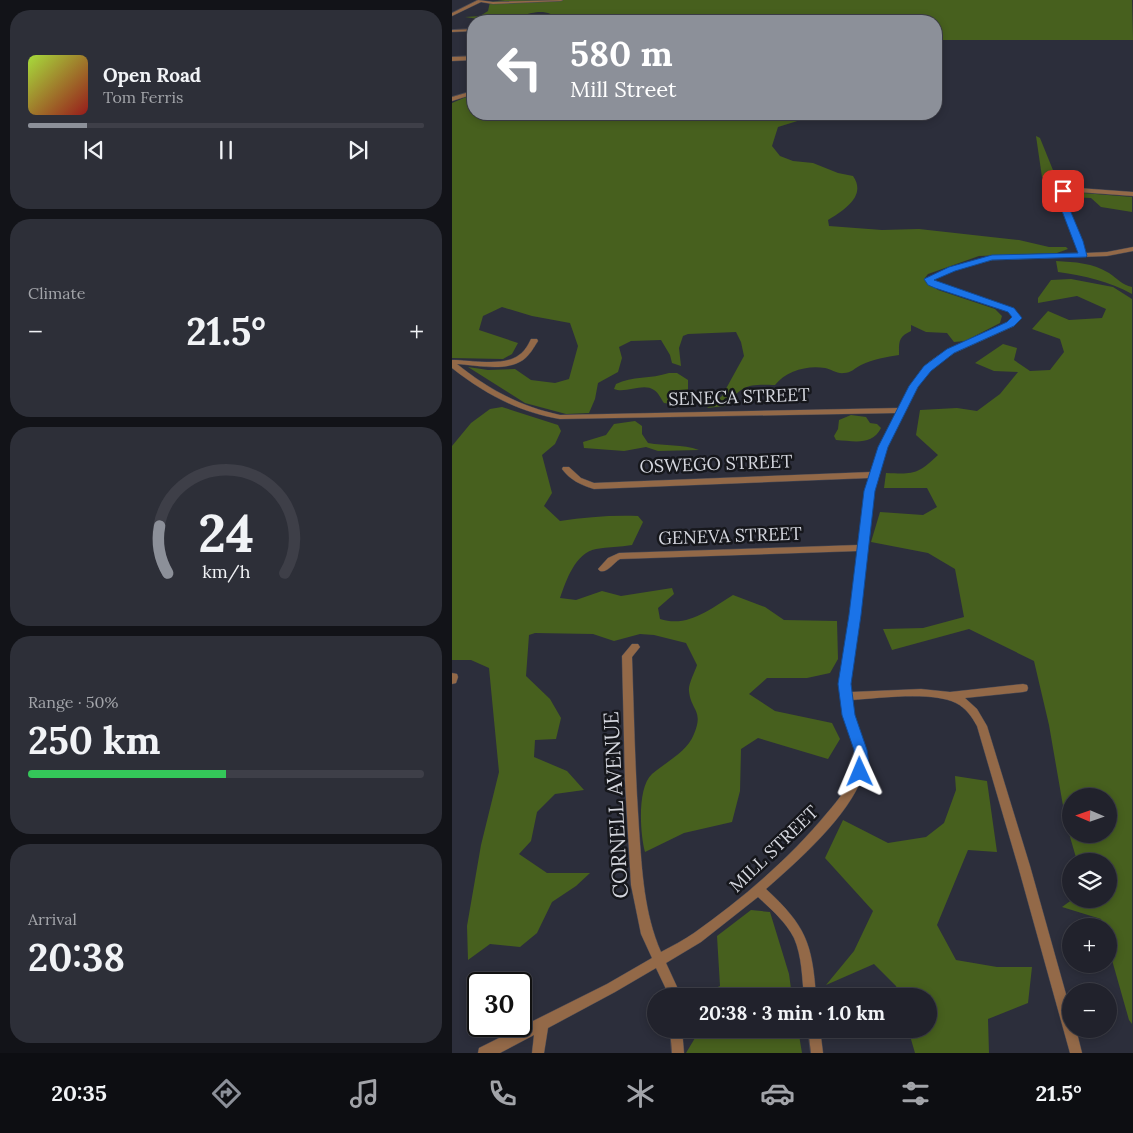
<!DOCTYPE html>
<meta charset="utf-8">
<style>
body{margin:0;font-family:Lora,serif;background:#2d2f38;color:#f1f3f6;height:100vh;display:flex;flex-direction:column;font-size:19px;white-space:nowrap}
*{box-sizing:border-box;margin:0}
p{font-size:16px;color:#a2a4a9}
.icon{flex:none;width:28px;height:28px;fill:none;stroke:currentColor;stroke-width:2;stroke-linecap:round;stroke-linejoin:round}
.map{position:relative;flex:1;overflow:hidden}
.sheet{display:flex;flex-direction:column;gap:10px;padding:10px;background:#121318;width:452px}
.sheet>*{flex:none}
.banner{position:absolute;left:15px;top:15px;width:475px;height:105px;border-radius:20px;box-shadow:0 2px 8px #0003,0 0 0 1px #3e3f48;background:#8c9099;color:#fff;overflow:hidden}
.needle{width:32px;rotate:272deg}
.tools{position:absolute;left:610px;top:788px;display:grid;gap:10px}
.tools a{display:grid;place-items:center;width:55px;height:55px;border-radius:50%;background:#21222c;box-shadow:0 2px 8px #0003,0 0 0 1px #3e3f48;font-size:25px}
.speed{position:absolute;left:15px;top:972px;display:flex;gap:10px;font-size:25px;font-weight:700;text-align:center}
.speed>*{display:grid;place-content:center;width:65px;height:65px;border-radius:50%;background:#21222c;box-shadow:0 2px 8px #0003,0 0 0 1px #3e3f48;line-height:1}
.speed .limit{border:2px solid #111;border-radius:8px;background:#fff;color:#111}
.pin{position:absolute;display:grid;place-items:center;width:42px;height:42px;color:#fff;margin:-21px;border-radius:10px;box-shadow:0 2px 8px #0006}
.me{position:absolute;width:55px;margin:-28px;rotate:359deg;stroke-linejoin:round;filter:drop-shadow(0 0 4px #0008)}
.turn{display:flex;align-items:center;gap:18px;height:105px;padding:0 20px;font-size:22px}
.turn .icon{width:65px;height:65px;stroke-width:2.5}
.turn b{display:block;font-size:35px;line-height:42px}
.big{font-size:38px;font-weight:700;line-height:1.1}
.sheet .card{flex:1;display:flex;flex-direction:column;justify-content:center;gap:8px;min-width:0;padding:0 18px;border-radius:20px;background:#2d2f38}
.sheet .dial{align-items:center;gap:0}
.dial svg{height:130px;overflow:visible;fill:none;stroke:#3e3f48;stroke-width:7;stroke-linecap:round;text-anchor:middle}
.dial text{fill:#f1f3f6;stroke:none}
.song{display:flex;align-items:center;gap:15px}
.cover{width:60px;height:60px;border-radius:8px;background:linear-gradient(135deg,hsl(80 70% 55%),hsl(0 70% 35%))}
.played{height:5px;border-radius:2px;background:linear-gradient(90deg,#8c9099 15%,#3e3f48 15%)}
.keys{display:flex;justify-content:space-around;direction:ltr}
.heat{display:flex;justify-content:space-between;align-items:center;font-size:28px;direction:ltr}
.charge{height:8px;border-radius:4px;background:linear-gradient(90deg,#34c759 50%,#3e3f48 0)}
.trip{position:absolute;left:195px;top:988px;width:290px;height:50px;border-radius:25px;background:#21222c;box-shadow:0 2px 8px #0003,0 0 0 1px #3e3f48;font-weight:700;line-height:50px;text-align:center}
.dock{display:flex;height:80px;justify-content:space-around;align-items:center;background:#0d0e12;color:#a2a4a9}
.dock .icon{width:35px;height:35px}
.dock .current{color:#8c9099}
.dock b{font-size:22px;color:#f1f3f6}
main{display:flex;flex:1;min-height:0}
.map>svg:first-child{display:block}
.green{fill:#47601e;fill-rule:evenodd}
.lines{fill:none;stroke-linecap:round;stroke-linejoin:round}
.street-casing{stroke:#474955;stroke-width:1}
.street{fill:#936948;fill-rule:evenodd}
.route{fill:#1a73e8;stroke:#114b97}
.labels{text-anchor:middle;stroke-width:5;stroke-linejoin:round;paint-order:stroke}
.street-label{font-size:18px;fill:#d5d7df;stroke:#16171c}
.near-street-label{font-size:21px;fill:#d5d7df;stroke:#16171c}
</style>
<main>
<section class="sheet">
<div class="card">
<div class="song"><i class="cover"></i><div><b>Open Road</b><p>Tom Ferris</p></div></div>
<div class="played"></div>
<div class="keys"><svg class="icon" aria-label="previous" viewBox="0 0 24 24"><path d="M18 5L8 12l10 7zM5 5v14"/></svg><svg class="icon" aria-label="pause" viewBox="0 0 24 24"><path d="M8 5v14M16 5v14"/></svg><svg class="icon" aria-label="next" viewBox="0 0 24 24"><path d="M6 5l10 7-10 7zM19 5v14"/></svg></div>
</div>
<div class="card"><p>Climate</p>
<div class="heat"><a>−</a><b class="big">21.5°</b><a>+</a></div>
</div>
<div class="card dial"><svg viewBox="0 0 100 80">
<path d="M14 69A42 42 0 1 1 86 69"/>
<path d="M14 69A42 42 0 0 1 9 40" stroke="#8c9099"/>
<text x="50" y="56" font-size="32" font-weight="700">24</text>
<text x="50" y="72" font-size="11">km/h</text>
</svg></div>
<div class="card"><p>Range · 50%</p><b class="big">250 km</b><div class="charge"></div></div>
<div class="card"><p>Arrival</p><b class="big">20:38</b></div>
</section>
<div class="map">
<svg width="681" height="1053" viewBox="0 0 681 1053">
<rect width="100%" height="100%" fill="#2c2e3b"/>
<g class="green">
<path d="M53,0h627l1,40h-197v-19h-374c-16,-12 -23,-10 -42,-5 -7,2 -17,1 -25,1l-3,4 -27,-4 15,-1 8,-5 2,-9z"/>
<path d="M21,94v20h347l-42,13 -6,19 8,10 13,5 20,2 25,10 15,3c14,20 -9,34 -25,44l1,6 53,4 37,-1 100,11 30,7h17l2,2 -11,4 -78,3 -51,18 -4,5 14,11 57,19 7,7 -2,7 -35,18 -11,1 -7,-9 -21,-1 -15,-7v6c-13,6 -12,11 -12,24 -12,2 -26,4 -38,10 -6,3 -10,8 -17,8 -7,1 -13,-4 -19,-5 -18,-3 -39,3 -50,17 -28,-1 -32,0 -50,21l-18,2 15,-12 22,-40 -3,-14 -5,-10 -48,2 -5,2 -4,12 2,18 -9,-3 -2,-8 -9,-15 -30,1 -12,6 3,11 -4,14 -20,11 -3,16 -6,14 -23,1 -41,-11 -57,-36 20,3 27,-1 16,11 24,3 14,-4 9,-33 -8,-23 -38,-7 -30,-9 -19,9 -4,14 39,13 -6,11 -9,5 -51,-1v-255z"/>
<polygon points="584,136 588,138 607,185 590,177"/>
<polygon points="631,193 680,197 680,212 649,207 639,198 616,197 619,194"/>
<path d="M604,261c19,1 37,2 53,12 9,6 13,12 23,14v7c-23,-13 -47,-18 -74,-22z"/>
<path d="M619,279l42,8 19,12v725l-3,-4 -21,-74v-20h-5l-2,-7 -39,-12 11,-8h35v-38h-31l-11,-38 -17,-98 -15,-64 -65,-32 -77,21 -9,-21 40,-1 41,-11 -9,-48 -27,-16 -57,-11 9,-30 43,3 14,-8 -10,-19h-43l2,-15c28,1 31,2 52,-18l-22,-20 4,-25 37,-2 20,3 23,-17 18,-22 -24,-1 -19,-8 28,-19 14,4 -3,12 16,11 20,-1 14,-18 -4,-13 -28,-10 16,-18 21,9 33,-2 4,-9 -29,-13 -39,7v-5l13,-18zM619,796h37v38h-37z"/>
<path d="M217,373h8l11,7v11l-6,11 -10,2 -8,-1c-3,-4 -5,-10 -10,-13 -11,-8 -28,4 -40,-1l2,-5c16,-8 35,-5 53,-11z"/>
<path d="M50,407l56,18 3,6 -6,13 -13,11 10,38 -8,13 16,15c26,-4 52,-6 78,-5l5,6 -11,23c-12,2 -24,2 -36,4 -21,4 -30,32 -36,49l16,2 26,-9 19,5 51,-8 2,6 -16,14 2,11c28,9 50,-10 73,-24l32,12 19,13 53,1 1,38 -8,14 -23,5h-40l-18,16 26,17 57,12 8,16 -12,20 -70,-21 -17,11 -1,42 -8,31 -48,11 -39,19c-5,-18 -8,-65 7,-78 14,-12 35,-22 42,-40 10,-24 -3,-23 -5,-43 -1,-7 6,-19 8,-26l-11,-22 -32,-8 -14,-1 -26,7 -21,-7 -58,-1 -6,2 -3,41 24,23 11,19 -5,21 -21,1 -1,17 33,14 17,19 -29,4 -18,18 -6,29 -12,13 28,19h43l-14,13 -24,16 -15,31 -17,14 -30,-3 -22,16 -1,-34 14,-81 18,-73 -10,-104 -18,-8h-19v-214l19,-23 19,-14z"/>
<path d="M399,415l15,2 4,6 7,1 4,4c-9,18 -27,13 -45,12l-2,-4 4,-7 1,-9z"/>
<path d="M183,421l7,5v8l6,9c17,3 34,1 51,7l-41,1 -12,-4 -22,4 -40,-3 -1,-6 23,-7 8,-11z"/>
<polygon points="503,776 535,781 545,852 516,850 485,925 504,960 545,967 580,967 576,1003 536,1019 537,1053 463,1053 456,1029 476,1029 476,996 447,996 444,986 422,964 374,985 402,951 421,911 373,858 391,820 436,843 474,837 492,823 504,790"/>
<polygon points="299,910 318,912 337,974 340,996 245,996 268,986 265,936"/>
<polygon points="245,1029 346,1029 350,1053 234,1053 243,1038"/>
</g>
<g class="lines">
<g class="street-casing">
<g id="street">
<polygon points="26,0 41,2 111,0 109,1 41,4 29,2 0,16 0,13"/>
<polygon points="21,29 21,31 0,32 0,30"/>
<polygon points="21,56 21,60 0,61 0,57"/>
<polygon points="17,92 19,93 19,95 0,101 0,97"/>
<path d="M626,188l55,4v4l-55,-4 -14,1v5l18,43 4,12 21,-1 26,-5v4l-26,5 -115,4 -38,10 -21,10 7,5 73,24 8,9 -7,8 -60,27 -24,17 -12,16 -31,61 -14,44 -13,124 -10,69 1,8 70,-3 29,3 73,-8 4,1 1,3 -1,3 -4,1 -58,6 12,11 10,17 43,140 41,146v17h5l6,24h-12l-52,-187 -41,-140c-5,-9 -11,-18 -21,-23 -23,-12 -78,-5 -104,-3 0,6 0,11 1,16 4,15 14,28 14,44 0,5 -2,10 -4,15 -14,41 -64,85 -97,114 40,37 46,54 50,107h-12c-2,-18 -2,-40 -10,-58 -8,-16 -23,-29 -36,-41l-57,45 -35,21 12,26 1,7h-12l-1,-7 -10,-21 -41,24 -67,36 -4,25h-12l2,-18 -34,18h-22l1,-5 128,-64 45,-26 -11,-24 -10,-49 -6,-103 -3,-126 10,-12h6l2,3 -8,10c2,57 3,115 7,172 3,42 5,84 22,123 11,-6 23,-12 33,-19 48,-34 96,-75 133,-120 12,-14 25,-30 29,-48 4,-18 -10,-35 -13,-51 -2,-11 -2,-20 -3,-30l18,-133 -238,8c-7,4 -12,14 -20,12l-2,-2 10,-11 11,-5 239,-8 7,-54 4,-13 -275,11c-13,-4 -24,-9 -32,-20l1,-2h6l12,11 13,5 277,-11 8,-25 18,-34 -337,6c-41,-7 -75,-25 -108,-51v-8c18,0 52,7 67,-5 6,-4 9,-10 12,-16h6l1,2c-4,6 -8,14 -15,19 -18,12 -46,5 -66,4 31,25 64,43 103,51l339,-7c7,-14 14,-28 24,-40 17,-19 62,-35 85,-46l5,-4 -4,-7 -80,-27 -3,-5 1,-1 23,-10 42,-12 87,-3 -3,-12 -18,-43 1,-7z"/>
<polygon points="0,673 5,674 6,677 4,683 0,684"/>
<polygon points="218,1029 230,1029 232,1053 220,1053"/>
<polygon points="356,1029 368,1029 371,1053 359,1053"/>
</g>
</g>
<use href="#street" class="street"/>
</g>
<polygon class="route" points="608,189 615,191 612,194 613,198 631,241 635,256 634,257 540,260 503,271 482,280 562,308 570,318 562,326 502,353 479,371 466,387 436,447 423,491 409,615 399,684 403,715 415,750 417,763 413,776 408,778 403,776 401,772 403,763 402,750 390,715 386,684 397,615 412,491 426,447 457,386 472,366 495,349 555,322 560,317 556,312 483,288 476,285 472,279 497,267 540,255 626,253 605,198 604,194"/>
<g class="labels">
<g class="street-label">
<text transform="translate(287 397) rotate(-2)" y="6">SENECA STREET</text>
<text transform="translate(264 464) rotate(-2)" y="6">OSWEGO STREET</text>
<text transform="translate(278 536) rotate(-2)" y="6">GENEVA STREET</text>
<text transform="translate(322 849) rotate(-44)" y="6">MILL STREET</text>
</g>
<g class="near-street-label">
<text transform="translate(164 805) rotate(-93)" y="7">CORNELL AVENUE</text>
</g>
</g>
</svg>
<div class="tools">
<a><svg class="needle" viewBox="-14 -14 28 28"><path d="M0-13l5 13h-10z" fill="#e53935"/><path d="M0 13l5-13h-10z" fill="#a2a4a9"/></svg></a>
<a><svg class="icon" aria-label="layers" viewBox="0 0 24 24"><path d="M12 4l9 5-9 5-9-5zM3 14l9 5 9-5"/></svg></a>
<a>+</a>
<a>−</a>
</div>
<div class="speed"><div class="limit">30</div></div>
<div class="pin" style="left:611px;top:191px;background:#d93025"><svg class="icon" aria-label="arrive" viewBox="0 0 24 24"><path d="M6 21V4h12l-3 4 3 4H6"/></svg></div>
<svg class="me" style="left:408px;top:772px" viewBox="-20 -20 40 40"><path d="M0-17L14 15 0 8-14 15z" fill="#1a73e8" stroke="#fff" stroke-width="4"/></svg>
<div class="trip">20:38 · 3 min · 1.0 km</div>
<div class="banner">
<div class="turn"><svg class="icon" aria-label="left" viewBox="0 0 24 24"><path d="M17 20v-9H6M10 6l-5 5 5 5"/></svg><div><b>580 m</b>Mill Street</div></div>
</div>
</div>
</main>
<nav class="dock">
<b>20:35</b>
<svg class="icon current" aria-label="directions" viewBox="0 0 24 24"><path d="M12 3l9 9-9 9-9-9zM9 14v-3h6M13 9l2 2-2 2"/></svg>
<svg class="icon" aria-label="music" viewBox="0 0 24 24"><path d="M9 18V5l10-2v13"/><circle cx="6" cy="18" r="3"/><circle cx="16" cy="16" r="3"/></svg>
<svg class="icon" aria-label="phone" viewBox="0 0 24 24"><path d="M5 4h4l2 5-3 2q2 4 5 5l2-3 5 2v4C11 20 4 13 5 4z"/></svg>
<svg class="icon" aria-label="climate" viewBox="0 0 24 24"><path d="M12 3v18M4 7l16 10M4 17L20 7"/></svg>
<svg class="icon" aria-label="car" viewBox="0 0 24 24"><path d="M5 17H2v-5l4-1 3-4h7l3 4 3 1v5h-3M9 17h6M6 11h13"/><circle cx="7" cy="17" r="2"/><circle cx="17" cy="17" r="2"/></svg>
<svg class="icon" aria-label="filters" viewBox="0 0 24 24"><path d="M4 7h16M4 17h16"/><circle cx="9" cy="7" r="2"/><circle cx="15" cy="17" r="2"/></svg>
<b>21.5°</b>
</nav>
